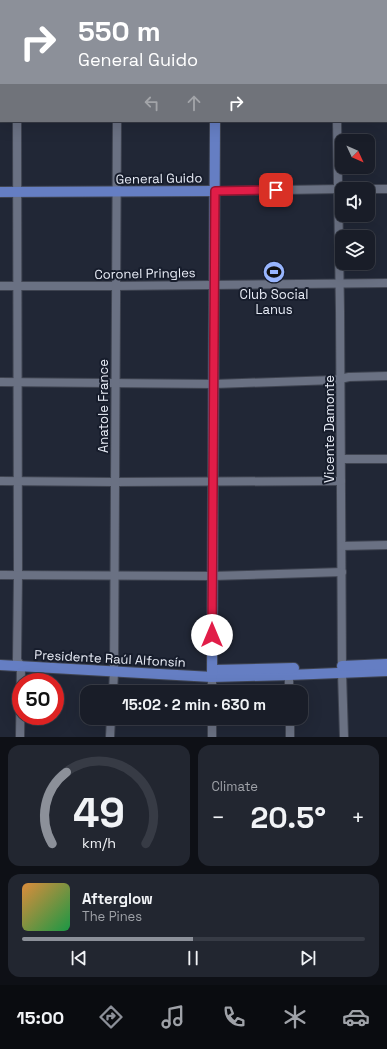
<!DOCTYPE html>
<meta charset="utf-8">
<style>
body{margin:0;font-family:"Space Grotesk",sans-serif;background:#222630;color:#f1f3f6;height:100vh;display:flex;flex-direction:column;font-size:15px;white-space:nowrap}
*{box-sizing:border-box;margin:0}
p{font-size:13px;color:#9fa2a8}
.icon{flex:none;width:22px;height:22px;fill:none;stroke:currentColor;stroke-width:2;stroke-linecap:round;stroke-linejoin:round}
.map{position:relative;height:737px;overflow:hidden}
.sheet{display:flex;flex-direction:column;gap:8px;padding:8px;background:#0e1016;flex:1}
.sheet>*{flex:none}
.top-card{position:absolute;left:0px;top:0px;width:387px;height:122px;box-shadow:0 4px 16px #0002,0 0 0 1px #373b45;background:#8c9099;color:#fff;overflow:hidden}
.needle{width:26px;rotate:134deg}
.controls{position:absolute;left:335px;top:134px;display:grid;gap:8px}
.controls a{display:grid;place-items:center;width:40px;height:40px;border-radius:8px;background:#191d28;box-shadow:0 4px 16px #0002,0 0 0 1px #373b45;font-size:20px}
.speed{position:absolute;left:12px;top:673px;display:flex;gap:8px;font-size:20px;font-weight:700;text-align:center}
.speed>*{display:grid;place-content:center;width:52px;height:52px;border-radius:50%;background:#191d28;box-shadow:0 4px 16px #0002,0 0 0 1px #373b45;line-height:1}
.speed .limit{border:6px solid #d22;background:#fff;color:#111}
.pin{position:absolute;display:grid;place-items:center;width:34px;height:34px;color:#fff;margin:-17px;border-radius:8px;box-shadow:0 2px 6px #0006}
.me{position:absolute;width:44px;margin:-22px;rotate:0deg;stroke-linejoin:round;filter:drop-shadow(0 0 3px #0008)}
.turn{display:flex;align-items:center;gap:14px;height:84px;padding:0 12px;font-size:18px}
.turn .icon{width:52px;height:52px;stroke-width:2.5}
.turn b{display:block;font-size:28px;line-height:34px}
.lanes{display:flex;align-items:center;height:38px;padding:0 12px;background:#0003;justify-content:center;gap:20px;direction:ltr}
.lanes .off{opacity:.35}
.big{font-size:30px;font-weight:700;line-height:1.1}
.sheet .card{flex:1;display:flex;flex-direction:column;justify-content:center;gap:6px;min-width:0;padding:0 14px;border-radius:12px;background:#222630}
.sheet .dial{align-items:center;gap:0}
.dial svg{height:104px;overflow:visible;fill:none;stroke:#373b45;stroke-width:7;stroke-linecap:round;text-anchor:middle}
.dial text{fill:#f1f3f6;stroke:none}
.song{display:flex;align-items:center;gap:12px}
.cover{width:48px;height:48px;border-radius:6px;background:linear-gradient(135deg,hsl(30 70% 55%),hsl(140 70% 35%))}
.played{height:4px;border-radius:2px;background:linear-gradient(90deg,#8c9099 50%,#373b45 50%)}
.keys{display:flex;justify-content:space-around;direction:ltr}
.heat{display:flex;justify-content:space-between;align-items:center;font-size:22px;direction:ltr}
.sheet .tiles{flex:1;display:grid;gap:8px;grid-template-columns:1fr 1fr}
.card:last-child{grid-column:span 2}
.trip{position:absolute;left:80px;top:685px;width:228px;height:40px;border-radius:12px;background:#191d28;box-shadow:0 4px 16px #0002,0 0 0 1px #373b45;font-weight:700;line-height:40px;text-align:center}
.tabs{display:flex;height:64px;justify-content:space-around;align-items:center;background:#0a0c10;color:#9fa2a8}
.tabs .icon{width:28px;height:28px}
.tabs .selected{color:#8c9099}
.tabs b{font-size:18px;color:#f1f3f6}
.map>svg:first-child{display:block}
.green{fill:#293861}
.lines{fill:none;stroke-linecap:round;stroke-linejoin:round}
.minor-casing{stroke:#3f4451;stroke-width:10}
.major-casing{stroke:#3f4451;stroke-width:12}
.minor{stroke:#6a7183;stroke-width:8}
.major{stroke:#657ec3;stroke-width:10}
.route-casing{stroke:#92132f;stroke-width:10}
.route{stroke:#e11d48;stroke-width:7}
.labels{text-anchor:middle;stroke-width:4;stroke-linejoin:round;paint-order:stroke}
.street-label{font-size:13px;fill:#e8ecf6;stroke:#171d2c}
.poi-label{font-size:13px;fill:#e8ecf6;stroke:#171d2c}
</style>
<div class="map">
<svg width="387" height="737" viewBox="0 0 387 737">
<rect width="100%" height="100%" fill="#212736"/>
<polygon class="green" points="280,268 280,275 269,276 268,269"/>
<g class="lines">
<g class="minor-casing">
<g id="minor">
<polyline points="9,0 9,1"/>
<polyline points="108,0 108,1"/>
<polyline points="208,0 208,1"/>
<polyline points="293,1 294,0"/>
<polyline points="337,1 337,0"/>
<polyline points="386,94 387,94"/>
<polyline points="17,121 18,575 17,660 21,666 20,737"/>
<polyline points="337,121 340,311 342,673 344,737"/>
<polyline points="363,189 387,189"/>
<polyline points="215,191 341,189"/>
<polyline points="0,286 116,286 387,283"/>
<polyline points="0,382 214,384 335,380 349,377 387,376"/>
<polyline points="341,459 387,459"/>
<polyline points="0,481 114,482 341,481"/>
<polyline points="342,546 387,545"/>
<polyline points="0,575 212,576 342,572"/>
<polyline points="113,692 114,672 117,121"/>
<polyline points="212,692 212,677"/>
<polyline points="289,692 289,669"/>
<polyline points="290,718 290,737"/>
<polyline points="110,737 111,718"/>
<polyline points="212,737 212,718"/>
</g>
</g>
<g class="major-casing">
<g id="major">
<polyline points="0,98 1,98"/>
<polyline points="0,192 215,191"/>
<polyline points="0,665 212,677 289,675 387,671"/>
<polyline points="342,666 387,664"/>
<polyline points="214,670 294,668"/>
<polyline points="212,677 215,121"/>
</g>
</g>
<use href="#minor" class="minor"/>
<use href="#major" class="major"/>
</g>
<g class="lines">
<g class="route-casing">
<polyline id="route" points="212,635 215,191 276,190"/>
</g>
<use href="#route" class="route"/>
</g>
<defs>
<g id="stadium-disc" transform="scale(1.15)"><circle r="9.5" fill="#98b5fd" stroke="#171d2c"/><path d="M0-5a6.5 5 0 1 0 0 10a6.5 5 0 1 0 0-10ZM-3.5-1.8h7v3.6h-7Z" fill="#111"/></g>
</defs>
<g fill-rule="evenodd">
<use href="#stadium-disc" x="274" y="272"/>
</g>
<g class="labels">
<g class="street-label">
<text transform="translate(159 178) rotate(-1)" y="5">General Guido</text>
<text transform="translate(145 273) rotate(-1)" y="5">Coronel Pringles</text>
<text transform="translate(103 406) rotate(-90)" y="5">Anatole France</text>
<text transform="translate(329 429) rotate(-90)" y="5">Vicente Damonte</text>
<text transform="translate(110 658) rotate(3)" y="5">Presidente Raúl Alfonsín</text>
</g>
<g class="poi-label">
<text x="274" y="299">Club Social<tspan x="274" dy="15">Lanus</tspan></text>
</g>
</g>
</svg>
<div class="controls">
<a><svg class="needle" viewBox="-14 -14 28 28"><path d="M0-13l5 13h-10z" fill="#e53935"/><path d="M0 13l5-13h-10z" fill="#9fa2a8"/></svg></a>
<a><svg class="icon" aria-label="sound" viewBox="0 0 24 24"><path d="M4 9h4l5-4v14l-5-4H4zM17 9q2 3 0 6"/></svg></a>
<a><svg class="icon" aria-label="layers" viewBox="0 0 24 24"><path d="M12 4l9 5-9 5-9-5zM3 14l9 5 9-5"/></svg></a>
</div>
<div class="speed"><div class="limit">50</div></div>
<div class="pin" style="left:276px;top:190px;background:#d93025"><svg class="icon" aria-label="arrive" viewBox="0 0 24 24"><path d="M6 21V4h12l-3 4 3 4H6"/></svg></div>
<svg class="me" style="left:212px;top:635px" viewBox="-20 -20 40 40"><circle r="19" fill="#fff"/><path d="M0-13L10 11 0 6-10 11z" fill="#e11d48"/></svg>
<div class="trip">15:02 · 2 min · 630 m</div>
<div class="top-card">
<div class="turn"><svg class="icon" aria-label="right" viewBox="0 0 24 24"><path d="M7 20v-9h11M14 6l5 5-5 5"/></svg><div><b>550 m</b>General Guido</div></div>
<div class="lanes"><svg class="icon off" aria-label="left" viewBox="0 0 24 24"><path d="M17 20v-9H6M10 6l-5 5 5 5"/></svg><svg class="icon off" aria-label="ahead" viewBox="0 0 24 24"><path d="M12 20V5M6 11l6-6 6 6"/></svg><svg class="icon" aria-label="right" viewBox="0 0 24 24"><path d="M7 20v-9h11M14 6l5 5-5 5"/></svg></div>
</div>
</div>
<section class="sheet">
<div class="tiles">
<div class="card dial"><svg viewBox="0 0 100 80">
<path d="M14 69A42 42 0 1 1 86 69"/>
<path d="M14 69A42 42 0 0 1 25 14" stroke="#8c9099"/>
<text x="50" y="56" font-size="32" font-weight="700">49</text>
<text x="50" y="72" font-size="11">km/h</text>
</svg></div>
<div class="card"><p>Climate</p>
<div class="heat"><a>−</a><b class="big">20.5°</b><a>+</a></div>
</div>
<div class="card">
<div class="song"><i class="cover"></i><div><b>Afterglow</b><p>The Pines</p></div></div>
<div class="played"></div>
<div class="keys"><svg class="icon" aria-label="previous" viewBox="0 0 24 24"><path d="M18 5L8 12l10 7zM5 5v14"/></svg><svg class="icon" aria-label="pause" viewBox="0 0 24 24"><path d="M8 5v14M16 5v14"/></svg><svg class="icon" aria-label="next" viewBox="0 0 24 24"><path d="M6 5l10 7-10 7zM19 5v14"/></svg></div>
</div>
</div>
</section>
<nav class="tabs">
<b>15:00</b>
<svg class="icon selected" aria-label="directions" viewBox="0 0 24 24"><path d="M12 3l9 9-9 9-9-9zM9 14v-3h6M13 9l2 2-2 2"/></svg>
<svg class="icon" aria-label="music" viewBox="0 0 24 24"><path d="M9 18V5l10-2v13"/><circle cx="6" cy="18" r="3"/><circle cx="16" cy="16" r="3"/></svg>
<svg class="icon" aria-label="phone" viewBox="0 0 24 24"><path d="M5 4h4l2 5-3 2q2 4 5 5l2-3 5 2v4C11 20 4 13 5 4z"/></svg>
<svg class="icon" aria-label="climate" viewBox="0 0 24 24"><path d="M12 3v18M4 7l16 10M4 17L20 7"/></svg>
<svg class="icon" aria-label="car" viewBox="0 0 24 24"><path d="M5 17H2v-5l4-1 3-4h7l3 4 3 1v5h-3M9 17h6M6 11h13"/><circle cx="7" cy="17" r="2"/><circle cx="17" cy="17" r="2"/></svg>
</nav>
